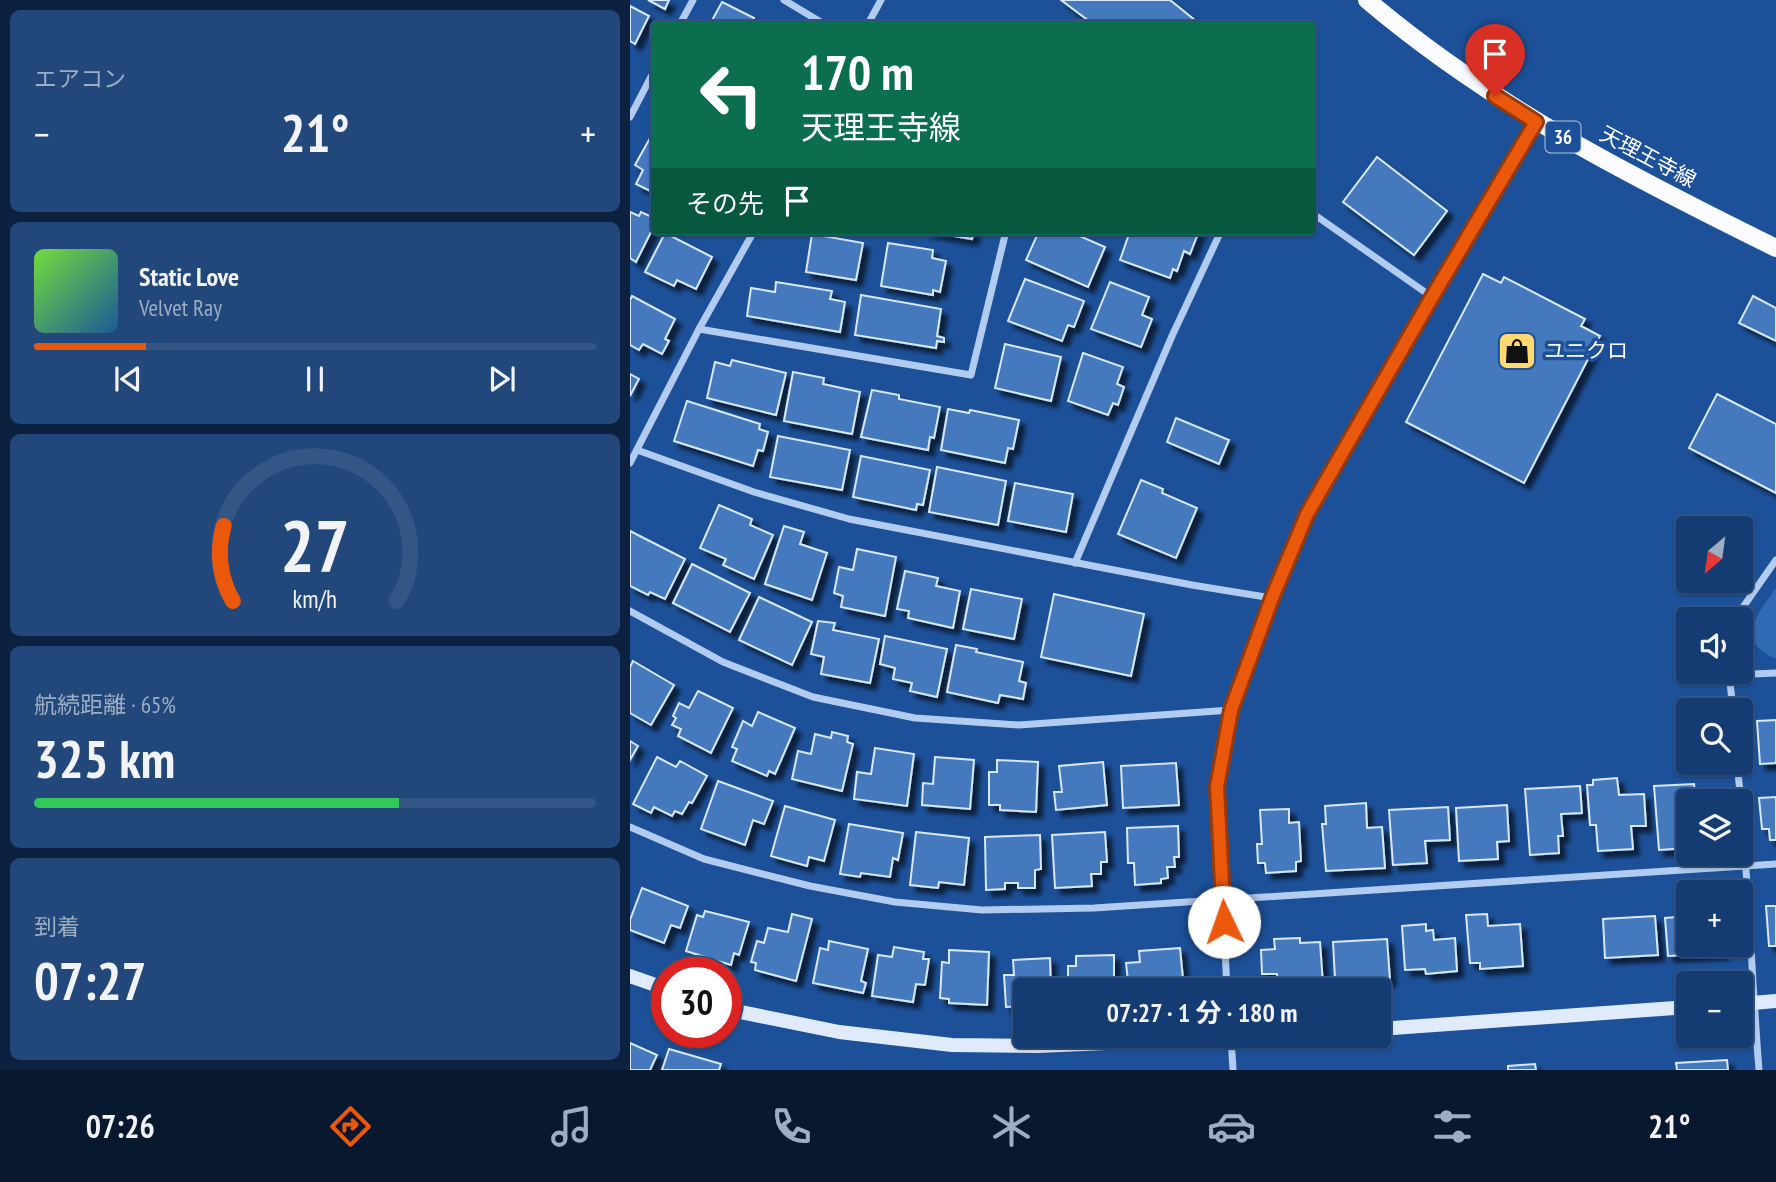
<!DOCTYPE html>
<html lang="ja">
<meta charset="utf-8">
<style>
body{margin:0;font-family:"PT Sans Narrow","Noto Sans JP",sans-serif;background:#22477a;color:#f1f3f6;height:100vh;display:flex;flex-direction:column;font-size:26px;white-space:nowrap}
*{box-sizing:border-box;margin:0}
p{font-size:23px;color:#9dadc4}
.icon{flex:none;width:38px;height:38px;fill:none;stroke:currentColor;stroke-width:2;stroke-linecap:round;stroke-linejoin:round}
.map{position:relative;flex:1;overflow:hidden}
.details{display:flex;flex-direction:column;gap:10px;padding:10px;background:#0c213f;width:630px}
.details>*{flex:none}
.guide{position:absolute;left:21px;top:21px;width:665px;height:214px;border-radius:7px;box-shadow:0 2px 5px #0004,0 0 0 2px #345684;background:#0b6e4f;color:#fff;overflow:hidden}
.needle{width:46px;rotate:209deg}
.fabs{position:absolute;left:1046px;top:516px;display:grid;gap:14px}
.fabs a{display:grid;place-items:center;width:77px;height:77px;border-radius:7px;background:#153c72;box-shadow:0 2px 5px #0004,0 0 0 2px #345684;font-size:35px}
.speed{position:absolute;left:21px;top:957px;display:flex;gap:14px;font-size:35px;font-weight:700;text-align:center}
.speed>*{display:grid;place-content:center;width:91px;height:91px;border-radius:50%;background:#153c72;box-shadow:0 2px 5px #0004,0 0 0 2px #345684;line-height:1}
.speed .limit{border:10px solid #d22;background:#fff;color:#111}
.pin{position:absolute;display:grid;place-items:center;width:60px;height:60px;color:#fff;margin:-72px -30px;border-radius:50% 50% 50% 0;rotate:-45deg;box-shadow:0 0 7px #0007}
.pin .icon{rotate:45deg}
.me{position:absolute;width:77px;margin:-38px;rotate:357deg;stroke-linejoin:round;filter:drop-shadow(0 0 5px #0008)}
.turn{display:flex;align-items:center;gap:24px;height:147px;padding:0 35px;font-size:32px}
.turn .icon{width:91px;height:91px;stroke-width:2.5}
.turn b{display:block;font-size:49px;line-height:60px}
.then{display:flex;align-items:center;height:66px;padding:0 35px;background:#0003;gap:14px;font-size:26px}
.big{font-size:52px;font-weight:700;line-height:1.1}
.details .card{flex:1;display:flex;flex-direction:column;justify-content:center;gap:10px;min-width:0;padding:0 24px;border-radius:10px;background:#22477a}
.details .dial{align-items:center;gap:0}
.dial svg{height:182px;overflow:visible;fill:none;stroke:#345684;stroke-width:7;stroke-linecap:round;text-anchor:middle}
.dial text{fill:#f1f3f6;stroke:none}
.song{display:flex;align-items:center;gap:21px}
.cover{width:84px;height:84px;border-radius:10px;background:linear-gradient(135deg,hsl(100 70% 55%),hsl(210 70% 35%))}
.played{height:7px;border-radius:4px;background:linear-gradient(90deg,#ea580c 20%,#345684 20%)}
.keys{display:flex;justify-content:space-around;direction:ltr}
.heat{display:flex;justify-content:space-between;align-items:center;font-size:38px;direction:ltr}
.charge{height:10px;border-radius:5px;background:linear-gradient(90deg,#34c759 65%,#345684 0)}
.trip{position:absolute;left:383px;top:978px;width:378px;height:70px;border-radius:7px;background:#153c72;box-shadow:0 2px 5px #0004,0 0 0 2px #345684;font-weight:700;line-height:70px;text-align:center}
.menu{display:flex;height:112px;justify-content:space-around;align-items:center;background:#08182e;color:#9dadc4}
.menu .icon{width:49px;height:49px}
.menu .selected{color:#ea580c}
.menu b{font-size:32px;color:#f1f3f6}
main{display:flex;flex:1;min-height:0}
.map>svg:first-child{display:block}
.green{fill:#306ab5}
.building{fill:#4479be;stroke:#d8e7fb;stroke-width:2;filter:url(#shadow)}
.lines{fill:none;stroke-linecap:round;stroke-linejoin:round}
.street{stroke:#b1ccf0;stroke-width:7}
.secondary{stroke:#dfebfb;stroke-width:14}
.primary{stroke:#fafcff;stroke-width:18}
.route-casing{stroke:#983908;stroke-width:18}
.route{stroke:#ea580c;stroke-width:12}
.labels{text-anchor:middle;stroke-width:7;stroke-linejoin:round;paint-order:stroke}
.shield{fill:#1c5098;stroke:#bbcae0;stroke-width:2}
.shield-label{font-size:19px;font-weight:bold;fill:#fff}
.street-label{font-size:21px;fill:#fff;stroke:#1c5098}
.poi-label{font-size:21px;fill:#fff;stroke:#1c5098;text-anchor:start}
</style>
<main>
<section class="details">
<div class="card"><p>エアコン</p>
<div class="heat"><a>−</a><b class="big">21°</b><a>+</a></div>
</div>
<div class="card">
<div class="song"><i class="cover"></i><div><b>Static Love</b><p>Velvet Ray</p></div></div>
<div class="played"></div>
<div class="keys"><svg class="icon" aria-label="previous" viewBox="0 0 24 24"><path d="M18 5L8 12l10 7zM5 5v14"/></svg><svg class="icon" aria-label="pause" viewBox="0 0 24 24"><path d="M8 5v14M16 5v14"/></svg><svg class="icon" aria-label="next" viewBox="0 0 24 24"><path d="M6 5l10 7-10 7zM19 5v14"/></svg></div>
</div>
<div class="card dial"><svg viewBox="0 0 100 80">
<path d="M14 69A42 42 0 1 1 86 69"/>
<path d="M14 69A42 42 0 0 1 10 36" stroke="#ea580c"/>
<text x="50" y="56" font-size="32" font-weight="700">27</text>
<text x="50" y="72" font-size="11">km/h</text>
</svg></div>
<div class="card"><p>航続距離 · 65%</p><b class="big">325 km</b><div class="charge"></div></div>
<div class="card"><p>到着</p><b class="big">07:27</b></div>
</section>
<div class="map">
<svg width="1146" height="1070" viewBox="0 0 1146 1070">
<defs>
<filter id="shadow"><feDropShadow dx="6" dy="6" stdDeviation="2" flood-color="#0009"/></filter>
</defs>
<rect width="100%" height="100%" fill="#1c5098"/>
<path class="green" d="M1146,588v70h-2c-40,-18 -15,-46 2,-70z"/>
<g class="building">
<polygon points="18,0 39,0 35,9"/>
<polygon points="431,0 540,0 566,21 564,24 463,24"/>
<polygon points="92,2 124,18 121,24 80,24"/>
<polygon points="0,6 19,16 5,44 0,41"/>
<polygon points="20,138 24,140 24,193 6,184 13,170 5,165"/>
<polygon points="747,157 817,211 784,255 713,202"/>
<polygon points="0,212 9,216 11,212 24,218 24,226 6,262 0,258"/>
<polygon points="294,231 344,231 342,239"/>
<polygon points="409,231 438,231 475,247 458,287 396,260"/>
<polygon points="500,231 569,231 560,254 554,251 547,271 543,269 540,278 490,260"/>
<polygon points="35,233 82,257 66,289 47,280 44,286 15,272"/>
<polygon points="182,234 233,243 226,280 176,272"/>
<polygon points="258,243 303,250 302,258 316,261 310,292 303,290 303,295 251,286"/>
<polygon points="853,274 871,283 874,277 955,319 951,326 970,336 894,483 776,422"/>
<polygon points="395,279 454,301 444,327 438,325 432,341 378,321"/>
<polygon points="146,282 202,291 200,299 215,302 210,332 117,316 121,288 145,292"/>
<polygon points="480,282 519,297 512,315 522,319 511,347 461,329"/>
<polygon points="231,295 311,309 307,336 314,338 314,342 307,341 306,348 225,335"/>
<polygon points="2,296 45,319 35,339 39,341 32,354 13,344 9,350 0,345 0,300"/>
<polygon points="1123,296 1146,308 1146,341 1109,323"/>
<polygon points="375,344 431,357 421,401 365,388"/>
<polygon points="453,353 493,367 487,384 494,387 488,405 483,403 478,415 438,401"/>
<polygon points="102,360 156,373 146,415 77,398 85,362 100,366"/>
<polygon points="163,372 194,378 193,384 230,392 222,434 154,421"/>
<polygon points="0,374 9,379 0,396"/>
<polygon points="242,390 269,395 269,399 310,407 304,438 300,437 298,450 231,437"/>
<polygon points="1087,394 1146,424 1146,493 1059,448"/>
<polygon points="57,401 130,424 129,429 138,432 133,451 128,450 123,466 44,441"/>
<polygon points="318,409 339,413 340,410 389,420 383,449 378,448 375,463 311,450"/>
<polygon points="546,418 599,440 589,464 537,442"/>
<polygon points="148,436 220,450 212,490 140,477"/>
<polygon points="231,456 300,470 293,505 287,504 286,510 223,497"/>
<polygon points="307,467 376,481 368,525 299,512"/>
<polygon points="511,480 533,489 532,493 567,508 546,558 488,534"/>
<polygon points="385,483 443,494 436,532 378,521"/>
<polygon points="89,505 122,519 120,525 143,535 124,579 93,565 96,559 70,548"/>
<polygon points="154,526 174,532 170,544 197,553 182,600 135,584"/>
<polygon points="0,531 55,559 35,599 20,592 18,595 0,586"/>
<polygon points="227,549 266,557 255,616 211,607 213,596 204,593 209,567 223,570"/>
<polygon points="62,564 120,593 100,632 43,603"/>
<polygon points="275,571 308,578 306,586 330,591 323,628 278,618 279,611 267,609"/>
<polygon points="341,589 392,599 384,639 333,629"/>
<polygon points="424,594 514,614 501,676 411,657"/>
<polygon points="129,597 182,622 162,665 109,640"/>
<polygon points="188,621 205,623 203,630 249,639 240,683 191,674 194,657 181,654"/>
<polygon points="255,636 317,649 307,697 280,691 282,683 263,679 265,668 250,664"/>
<polygon points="326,645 347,649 346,652 393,662 389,681 396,683 393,699 370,695 368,703 317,692"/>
<polygon points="3,661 44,685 21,725 0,713 0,667"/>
<polygon points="68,691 103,708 81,753 48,736 51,729 42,725 46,718 43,716 49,703 59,708"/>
<polygon points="128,712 165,728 145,774 139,771 137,776 102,761 107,749 102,747 113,721 122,726"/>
<polygon points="1146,720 1146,763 1130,764 1127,721"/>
<polygon points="202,732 218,736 217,742 223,744 212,791 162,779 168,751 181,754 185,734 201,738"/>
<polygon points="0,741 8,746 0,760"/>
<polygon points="245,748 284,754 277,806 224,799 227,772 241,774"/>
<polygon points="27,757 46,767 50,761 77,776 62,803 59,802 52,814 45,811 42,816 24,807 21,813 3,804"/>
<polygon points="305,757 344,760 340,809 292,805 293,783 303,784"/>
<polygon points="367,760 408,762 406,812 370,810 370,805 359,805 359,772 367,772"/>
<polygon points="473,762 477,805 426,810 424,792 432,792 429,766"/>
<polygon points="546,763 549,805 493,808 491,766"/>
<polygon points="987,778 989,795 1014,794 1016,826 1001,826 1003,849 968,851 966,825 960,825 957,785 963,785 963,780"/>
<polygon points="88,781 143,801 134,824 123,820 115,845 71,829"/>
<polygon points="1064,784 1066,802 1059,802 1059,848 1029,850 1024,786"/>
<polygon points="950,786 952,813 931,814 933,836 928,836 929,853 900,855 895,789"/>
<polygon points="1146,797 1146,840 1140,840 1139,829 1132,829 1129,798"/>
<polygon points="736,803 737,828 752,827 755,868 696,871 692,824 696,824 695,806"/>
<polygon points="877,805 879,841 867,842 868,859 829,861 826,808"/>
<polygon points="155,806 205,820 194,861 179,857 177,866 141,856"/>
<polygon points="818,807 820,840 795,841 797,863 763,865 759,810"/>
<polygon points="659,809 659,823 669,822 671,861 666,862 666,871 636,873 635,863 628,863 627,844 632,844 630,810"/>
<polygon points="219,824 273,833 268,860 263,858 260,877 231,873 230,877 210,874"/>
<polygon points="548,826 549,857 544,857 545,867 537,867 538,878 531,879 531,883 505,885 504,863 498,863 497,828"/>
<polygon points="286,832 339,838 334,885 309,882 308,888 280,885"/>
<polygon points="475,832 477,862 471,862 471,874 461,874 462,886 425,888 422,835"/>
<polygon points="410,835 411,869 405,870 405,888 388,888 388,883 375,883 375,889 356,890 355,837"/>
<polygon points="12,888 58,906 50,928 41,925 34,943 0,930 0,920"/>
<polygon points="1136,906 1146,906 1146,946 1139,946"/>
<polygon points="75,911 119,922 109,955 104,953 101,965 56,951 67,915 73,917"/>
<polygon points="162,914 182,919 166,981 125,970 126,963 121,962 127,941 134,943 138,928 158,932"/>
<polygon points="857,914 858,926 890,924 893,966 850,969 850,963 840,963 836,915"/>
<polygon points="1025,916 1028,955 975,958 973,919"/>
<polygon points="1059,916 1059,945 1091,945 1092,953 1038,956 1035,918"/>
<polygon points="796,924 796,931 803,930 804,940 825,938 827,971 796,974 795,969 775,970 772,926"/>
<polygon points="670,938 670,943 690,942 693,985 669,987 668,982 648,983 647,974 632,974 631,950 645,949 644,939"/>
<polygon points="757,939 760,980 743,981 743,977 705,979 703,942"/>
<polygon points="199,941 238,949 231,981 236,983 233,993 183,983 190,948 198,950"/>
<polygon points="264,947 294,952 293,959 299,959 295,985 286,984 283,1002 242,996 248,955 262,957"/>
<polygon points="550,948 553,979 540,980 541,990 499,990 496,963 510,962 509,951"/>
<polygon points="319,950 359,952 357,1005 319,1003 319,999 310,998 312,962 319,963"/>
<polygon points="484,955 484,990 438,990 438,966 446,966 446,956"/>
<polygon points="420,958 421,990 396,990 396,1006 376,1007 374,975 384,975 383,960"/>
<polygon points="0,1043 27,1055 20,1070 0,1070"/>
<polygon points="39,1049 91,1064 89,1070 32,1070"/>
<polygon points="1097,1060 1098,1070 1047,1070 1046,1063"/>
<polygon points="905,1064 906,1070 878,1070 878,1066"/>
</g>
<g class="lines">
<g class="street">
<polyline points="154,0 194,24"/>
<polyline points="50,24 63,0"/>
<polyline points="238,24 251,0"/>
<polyline points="0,117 24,71"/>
<polyline points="682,213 802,297"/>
<polyline points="69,329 341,375 376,231"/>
<polyline points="7,450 124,492 219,519 562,585 642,598"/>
<polyline points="0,463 69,329 124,231"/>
<polyline points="445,563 542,336 591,231"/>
<polyline points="0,611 93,662 183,697 285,718 389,725 601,710"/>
<polyline points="1104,620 1146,560"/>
<polyline points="1099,673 1103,710"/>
<polyline points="1100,675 1146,673"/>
<polyline points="1107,763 1111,802"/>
<path d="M1111,806c8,88 11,176 18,264"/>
<polyline points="0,827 74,859 180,886 265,902 352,910 464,908 1146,864"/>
<polyline points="597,990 587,787 601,710 642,598 677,514 802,297 906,123"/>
<polyline points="601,1037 603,1070"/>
</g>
<g class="secondary">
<polyline points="0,976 37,989"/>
<polyline points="1111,1004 1146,1001"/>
<polyline points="96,1009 209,1032 322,1045 408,1046 640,1036"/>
<polyline points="749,1029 1059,1007"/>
</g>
<path class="primary" d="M737,0c125,106 263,176 409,248"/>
</g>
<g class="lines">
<g class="route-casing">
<polyline id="route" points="594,922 587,787 601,710 642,598 677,514 802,297 906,122 865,96"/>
</g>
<use href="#route" class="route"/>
</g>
<defs>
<g id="shop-square" transform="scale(2.0125)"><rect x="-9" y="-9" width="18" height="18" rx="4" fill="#ffd870" stroke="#1c5098"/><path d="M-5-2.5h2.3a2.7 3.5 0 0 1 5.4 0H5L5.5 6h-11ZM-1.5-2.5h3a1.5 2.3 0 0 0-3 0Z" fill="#111"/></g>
</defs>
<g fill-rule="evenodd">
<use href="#shop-square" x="887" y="351"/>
</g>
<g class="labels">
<rect class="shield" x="915.5" y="121.5" width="35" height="31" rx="5"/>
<g class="shield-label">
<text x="933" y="144">36</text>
</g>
<g class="street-label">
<text transform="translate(1018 157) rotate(28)" y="7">天理王寺線</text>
</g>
<g class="poi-label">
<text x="914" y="358">ユニクロ</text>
</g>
</g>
</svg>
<div class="fabs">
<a><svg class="needle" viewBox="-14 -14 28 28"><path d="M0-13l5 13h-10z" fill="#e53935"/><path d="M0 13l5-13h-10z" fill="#9dadc4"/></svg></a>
<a><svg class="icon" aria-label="sound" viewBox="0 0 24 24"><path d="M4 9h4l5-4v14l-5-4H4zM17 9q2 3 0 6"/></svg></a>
<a><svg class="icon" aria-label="search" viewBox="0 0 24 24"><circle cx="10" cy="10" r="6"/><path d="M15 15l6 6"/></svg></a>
<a><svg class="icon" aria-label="layers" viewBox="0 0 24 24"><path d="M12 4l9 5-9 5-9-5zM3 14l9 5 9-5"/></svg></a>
<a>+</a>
<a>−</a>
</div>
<div class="speed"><div class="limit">30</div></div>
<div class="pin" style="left:865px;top:96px;background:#d93025"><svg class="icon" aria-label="arrive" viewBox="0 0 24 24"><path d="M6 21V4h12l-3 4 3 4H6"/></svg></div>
<svg class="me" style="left:594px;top:922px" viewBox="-20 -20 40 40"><circle r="19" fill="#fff"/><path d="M0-13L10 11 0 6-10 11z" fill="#ea580c"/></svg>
<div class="trip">07:27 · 1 分 · 180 m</div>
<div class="guide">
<div class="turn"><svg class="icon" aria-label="left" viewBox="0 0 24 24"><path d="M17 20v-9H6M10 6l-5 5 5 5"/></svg><div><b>170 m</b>天理王寺線</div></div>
<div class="then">その先<svg class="icon" aria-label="arrive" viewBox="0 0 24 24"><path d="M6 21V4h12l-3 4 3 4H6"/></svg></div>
</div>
</div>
</main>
<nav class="menu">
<b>07:26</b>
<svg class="icon selected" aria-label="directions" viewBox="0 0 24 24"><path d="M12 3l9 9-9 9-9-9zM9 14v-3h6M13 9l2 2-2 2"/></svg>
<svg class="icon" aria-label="music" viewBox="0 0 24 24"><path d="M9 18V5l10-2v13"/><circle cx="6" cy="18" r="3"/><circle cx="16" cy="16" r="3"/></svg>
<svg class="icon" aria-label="phone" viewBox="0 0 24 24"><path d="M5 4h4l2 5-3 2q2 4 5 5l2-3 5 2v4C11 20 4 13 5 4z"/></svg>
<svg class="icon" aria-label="climate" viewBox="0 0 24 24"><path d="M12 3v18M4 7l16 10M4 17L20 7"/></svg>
<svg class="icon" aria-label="car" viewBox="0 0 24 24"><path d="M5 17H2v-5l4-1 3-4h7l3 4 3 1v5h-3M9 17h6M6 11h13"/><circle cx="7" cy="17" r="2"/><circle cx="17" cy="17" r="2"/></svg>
<svg class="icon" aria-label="filters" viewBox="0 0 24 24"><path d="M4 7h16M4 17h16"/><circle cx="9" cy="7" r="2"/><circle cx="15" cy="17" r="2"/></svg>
<b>21°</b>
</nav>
